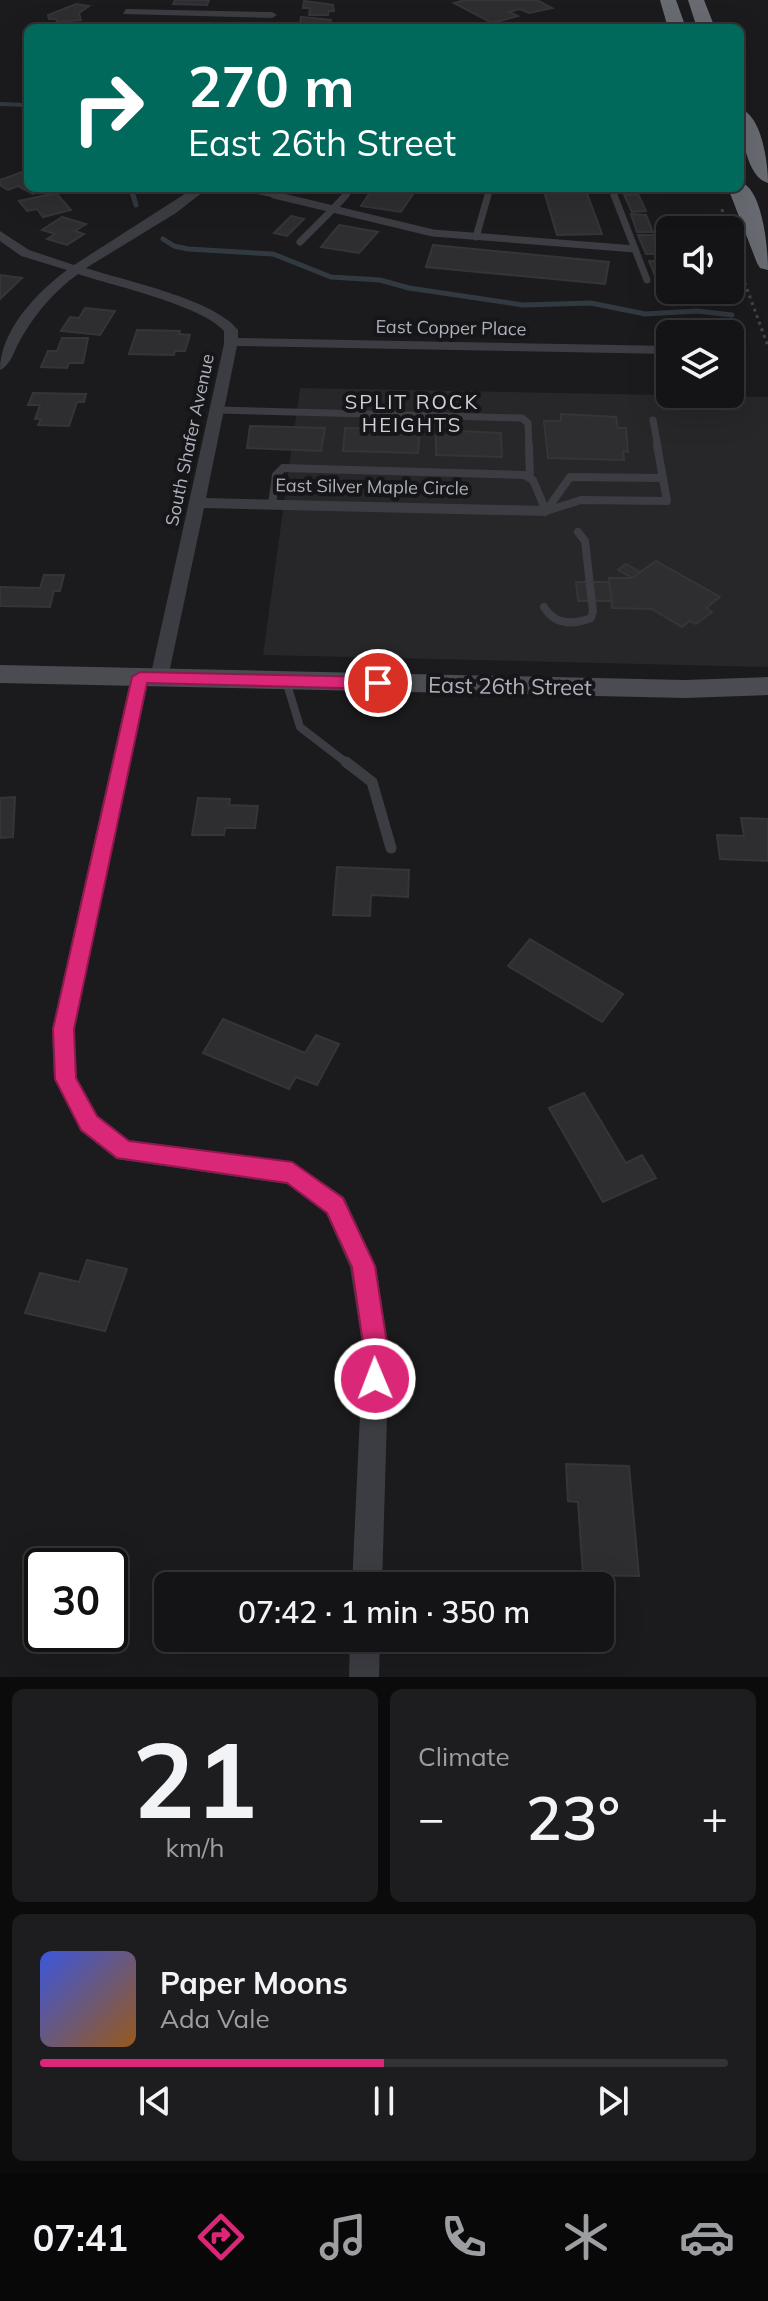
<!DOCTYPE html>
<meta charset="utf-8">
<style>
body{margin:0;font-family:Mulish,sans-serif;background:#1d1d1f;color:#f1f3f6;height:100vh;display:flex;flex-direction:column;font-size:30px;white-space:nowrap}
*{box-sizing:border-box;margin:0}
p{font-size:26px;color:#9d9ea1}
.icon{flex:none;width:44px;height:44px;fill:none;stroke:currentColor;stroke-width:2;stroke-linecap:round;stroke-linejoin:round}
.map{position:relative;height:1677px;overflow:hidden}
.panel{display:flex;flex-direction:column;gap:12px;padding:12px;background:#0b0b0c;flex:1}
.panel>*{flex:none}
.hud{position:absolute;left:24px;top:24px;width:720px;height:168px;border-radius:12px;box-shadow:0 8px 32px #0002,0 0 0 2px #333335;background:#00695c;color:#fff;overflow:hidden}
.controls{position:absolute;left:656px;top:216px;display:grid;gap:16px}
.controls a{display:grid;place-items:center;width:88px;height:88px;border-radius:12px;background:#141416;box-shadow:0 8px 32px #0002,0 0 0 2px #333335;font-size:40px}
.speed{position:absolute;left:24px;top:1548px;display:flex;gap:16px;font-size:40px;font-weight:700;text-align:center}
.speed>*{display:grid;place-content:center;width:104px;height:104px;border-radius:50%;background:#141416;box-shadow:0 8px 32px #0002,0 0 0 2px #333335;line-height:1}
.speed .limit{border:4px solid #111;border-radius:12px;background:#fff;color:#111}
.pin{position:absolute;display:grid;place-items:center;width:68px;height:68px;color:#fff;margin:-34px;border:4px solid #fff;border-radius:50%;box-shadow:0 2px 8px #0007}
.me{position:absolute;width:88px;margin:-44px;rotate:359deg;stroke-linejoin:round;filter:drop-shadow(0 0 6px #0008)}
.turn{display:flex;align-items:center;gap:28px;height:168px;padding:0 32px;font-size:36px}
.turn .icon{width:104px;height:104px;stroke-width:2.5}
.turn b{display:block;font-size:56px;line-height:68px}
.big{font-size:60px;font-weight:600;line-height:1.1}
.panel .widget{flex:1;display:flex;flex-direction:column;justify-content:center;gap:12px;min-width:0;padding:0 28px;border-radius:12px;background:#1d1d1f}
.panel .dial{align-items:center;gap:0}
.dial b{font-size:104px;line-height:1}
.song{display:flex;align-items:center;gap:24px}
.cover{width:96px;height:96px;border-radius:12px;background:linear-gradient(135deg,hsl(230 70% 55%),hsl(30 70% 35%))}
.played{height:8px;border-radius:4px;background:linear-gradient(90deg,#db2777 50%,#333335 50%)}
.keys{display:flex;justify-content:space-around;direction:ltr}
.heat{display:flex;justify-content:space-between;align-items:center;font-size:44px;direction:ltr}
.panel .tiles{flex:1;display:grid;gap:12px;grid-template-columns:1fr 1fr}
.widget:last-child{grid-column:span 2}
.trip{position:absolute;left:154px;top:1572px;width:460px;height:80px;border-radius:12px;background:#141416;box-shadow:0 8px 32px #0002,0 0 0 2px #333335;font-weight:600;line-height:80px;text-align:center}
.tabs{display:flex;height:128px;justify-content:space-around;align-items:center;background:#080809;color:#9d9ea1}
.tabs .icon{width:56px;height:56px}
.tabs .on{color:#db2777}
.tabs b{font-size:36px;color:#f1f3f6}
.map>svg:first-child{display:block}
.built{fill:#27272a}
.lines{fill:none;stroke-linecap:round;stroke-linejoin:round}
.stream-far1{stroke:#313a41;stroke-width:4}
.stream{stroke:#313a41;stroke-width:5}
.building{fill:#2e2e31;stroke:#353539;stroke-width:2}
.path{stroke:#424449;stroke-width:3;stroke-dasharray:3 4;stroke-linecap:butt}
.lane-far3{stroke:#3c3d42;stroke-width:5}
.lane-far2{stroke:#3c3d42;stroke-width:7}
.lane-far1{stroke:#3c3d42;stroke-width:8}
.lane{stroke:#3c3d42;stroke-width:11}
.street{fill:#3c3d42;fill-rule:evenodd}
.secondary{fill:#4a4c52;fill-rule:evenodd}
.highway{fill:#686b72;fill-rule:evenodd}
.route{fill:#db2777;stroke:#8e194d;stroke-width:2}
.labels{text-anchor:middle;stroke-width:8;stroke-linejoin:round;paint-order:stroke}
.far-street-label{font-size:18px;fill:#aeb2bc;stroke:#161518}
.far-neighbourhood-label{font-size:20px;letter-spacing:2px;fill:#cfd1d8;stroke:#161518}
.street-label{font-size:22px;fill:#aeb2bc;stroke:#161518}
</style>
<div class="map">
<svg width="768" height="1677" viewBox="0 0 768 1677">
<rect width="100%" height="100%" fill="#1b1b1d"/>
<polygon class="built" points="300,388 768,397 768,667 263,655"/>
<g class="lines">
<g class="stream-far1">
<polyline points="0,104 28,105"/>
<polyline points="130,188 133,197"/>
</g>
<g class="stream">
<polyline points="133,195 136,205"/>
<polyline points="163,239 174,246 188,249 273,254 331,277 380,280 409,288 523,305 591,303 645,314 697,311 732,315"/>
</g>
</g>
<g class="building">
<polygon points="175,0 209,0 207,5 173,4"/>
<polygon points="465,0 537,0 552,8 529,13 520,9 509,12 518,16 492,23 454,3"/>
<polygon points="304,1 333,5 334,11 329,11 328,15 309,15 310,8 303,8"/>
<polygon points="76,4 89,6 79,13 81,20 57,22 56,19 49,19 48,15"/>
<polygon points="301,17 331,20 330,25 310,28 310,24 300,24"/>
<polygon points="22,172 28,175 28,188 49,188 33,194 18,186 8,190 0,185 0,180"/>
<polygon points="373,188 417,188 401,212 361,206"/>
<polygon points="543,188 585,188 602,234 557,235"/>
<polygon points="56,193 71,210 43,217 37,209 27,211 19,201"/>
<polygon points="638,194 646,211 632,212 624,195"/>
<polygon points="631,214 646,215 653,232 637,232"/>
<polygon points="291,216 304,219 287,236 274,233"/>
<polygon points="62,217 86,224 75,231 84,234 67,245 47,239 55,234 42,230"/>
<polygon points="339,225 378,232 359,253 321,247"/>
<polygon points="638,235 654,235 662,254 646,254"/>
<polygon points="433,245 609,262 605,284 426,267"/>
<polygon points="649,261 664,261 670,282 658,283"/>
<polygon points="0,275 22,278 0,299"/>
<polygon points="85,308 115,311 100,335 61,331 70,317 79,318"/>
<polygon points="137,330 180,331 179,334 190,335 185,351 175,351 174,355 129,354"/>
<polygon points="62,338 88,338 83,363 69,363 67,368 41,367 48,351 57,351"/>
<polygon points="33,393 86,394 84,402 77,402 69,426 38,425 41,419 35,419 40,405 28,405"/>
<polygon points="561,414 616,417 618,428 626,428 628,452 623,451 624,460 548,458 544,421 561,421"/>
<polygon points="250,426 325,428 321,451 247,448"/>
<polygon points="345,428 420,430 418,453 343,451"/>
<polygon points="436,430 501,433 502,457 436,455"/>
<polygon points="656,561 720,597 706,608 712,612 696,624 690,621 682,627 652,609 612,608 609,578 632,578"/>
<polygon points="626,564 640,572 632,578 618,570"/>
<polygon points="44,575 64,575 60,591 54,591 50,607 0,606 0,587 40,588"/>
<polygon points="576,582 609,582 612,601 578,601"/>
<polygon points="15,797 13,837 0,838 0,798"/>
<polygon points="198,798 230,799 229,805 258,806 255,828 225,828 224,835 192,835"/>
<polygon points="741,818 768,819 768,861 720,859 717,835 744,836"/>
<polygon points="337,867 409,870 408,897 371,895 370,916 333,915"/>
<polygon points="530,939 623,994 602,1022 508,966"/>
<polygon points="223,1019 305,1053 316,1035 339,1044 317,1085 296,1077 289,1089 203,1053"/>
<polygon points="584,1093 626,1163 642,1155 656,1178 603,1202 549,1108"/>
<polygon points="87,1260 127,1269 105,1331 25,1313 40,1273 79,1282"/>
<polygon points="566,1464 629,1466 639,1576 583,1575 578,1502 568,1501"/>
</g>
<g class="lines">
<g class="path">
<polyline points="722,209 726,230"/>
<polyline points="730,243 768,346"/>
</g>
<g class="lane-far3">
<polyline points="242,188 283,197"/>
<polyline points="611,188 615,197"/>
<polyline points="344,197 353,188"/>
<polyline points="487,197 488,194"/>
</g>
<g class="lane-far2">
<polyline points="274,195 333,209"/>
<polyline points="346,195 333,209 433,233 635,249 614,195"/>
<polyline points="476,237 488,195"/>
<polyline points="300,242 333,209"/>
<polyline points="635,249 647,280"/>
<polyline points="217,410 522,418 528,423 529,447"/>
<polyline points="653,420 658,447"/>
</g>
<g class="lane-far1">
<polyline points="529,445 530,478"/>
<polyline points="272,504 276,475 283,468 524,475 533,480 546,511"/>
<polyline points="546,511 581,500 667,501 657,445"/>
<polyline points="546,511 570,477 663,478"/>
<path d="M544,607c11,18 29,18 47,11l2,-7 -8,-70 -7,-9"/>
<polyline points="286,681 300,727 348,764"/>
</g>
<polyline class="lane" points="346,762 372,782 391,848"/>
<g class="street">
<polygon points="126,9 272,12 277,15 272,18 123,14"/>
<path d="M194,188h14l-32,25 -90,55c39,13 128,31 152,62v8l432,8v8l-433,-8 -31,152 340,8 8,5 -8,5 -342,-8 -36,170 -9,6 -6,-2 -3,-4 74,-334v-13c-23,-26 -110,-45 -146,-57 -26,19 -46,43 -61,72 -4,9 -8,20 -17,24 0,-39 36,-77 67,-100l-46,-14 -21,-15v-10l29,19 45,15z"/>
<polygon points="140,671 149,677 74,1029 77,1078 97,1115 129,1140 292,1162 344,1197 376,1266 389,1350 382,1586 352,1586 363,1350 350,1267 326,1213 287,1184 116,1159 81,1131 58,1086 54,1079 52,1029 131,677"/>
<polygon points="350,1638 380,1638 379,1677 349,1677"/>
</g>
<polygon class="secondary" points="0,665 685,680 768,677 768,695 685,698 0,683"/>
<g class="highway">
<polygon points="660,0 676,0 686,28 668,28"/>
<polygon points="688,0 704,0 715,28 697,28"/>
<path d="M740,109c22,6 28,55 28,74 -22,-5 -28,-54 -28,-74z"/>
<path d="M740,182c23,6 28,68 28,88l-8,-2 -3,-5 -29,-75h12z"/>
</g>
</g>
<polygon class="route" points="140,672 378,677 386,683 378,689 147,683 74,1029 76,1078 97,1116 129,1141 292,1162 343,1198 375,1266 388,1350 387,1379 384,1388 375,1391 366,1388 363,1379 364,1350 352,1267 327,1213 287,1183 117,1158 81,1130 58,1085 55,1079 53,1029 132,677"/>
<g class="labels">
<g class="far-street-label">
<text transform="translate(451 328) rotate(1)" y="6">East Copper Place</text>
<text transform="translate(190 440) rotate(-78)" y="6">South Shafer Avenue</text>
<text transform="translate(372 487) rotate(1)" y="6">East Silver Maple Circle</text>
</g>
<g class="far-neighbourhood-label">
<text x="412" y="409">SPLIT ROCK<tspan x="412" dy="23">HEIGHTS</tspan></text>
</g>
<g class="street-label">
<text transform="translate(510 686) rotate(1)" y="8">East 26th Street</text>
</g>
</g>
</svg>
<div class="controls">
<a><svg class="icon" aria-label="sound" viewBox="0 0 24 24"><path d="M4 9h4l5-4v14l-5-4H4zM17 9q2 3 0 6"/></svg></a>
<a><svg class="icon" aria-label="layers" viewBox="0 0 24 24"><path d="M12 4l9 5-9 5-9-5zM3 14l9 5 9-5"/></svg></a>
</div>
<div class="speed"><div class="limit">30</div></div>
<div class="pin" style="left:378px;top:683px;background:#d93025"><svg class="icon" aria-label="arrive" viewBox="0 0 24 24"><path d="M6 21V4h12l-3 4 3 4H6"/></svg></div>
<svg class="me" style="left:375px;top:1379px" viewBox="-20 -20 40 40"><circle r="17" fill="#db2777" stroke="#fff" stroke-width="3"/><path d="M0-11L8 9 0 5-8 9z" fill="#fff"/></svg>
<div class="trip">07:42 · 1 min · 350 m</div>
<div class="hud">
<div class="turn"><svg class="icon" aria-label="right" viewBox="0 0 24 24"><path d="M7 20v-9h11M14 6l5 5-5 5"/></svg><div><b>270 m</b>East 26th Street</div></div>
</div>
</div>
<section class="panel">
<div class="tiles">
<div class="widget dial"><b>21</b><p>km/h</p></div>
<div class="widget"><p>Climate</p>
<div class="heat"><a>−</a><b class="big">23°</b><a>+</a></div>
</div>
<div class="widget">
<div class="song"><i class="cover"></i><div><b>Paper Moons</b><p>Ada Vale</p></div></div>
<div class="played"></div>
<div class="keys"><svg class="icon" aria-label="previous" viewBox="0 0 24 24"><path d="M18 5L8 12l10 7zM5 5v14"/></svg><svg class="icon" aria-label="pause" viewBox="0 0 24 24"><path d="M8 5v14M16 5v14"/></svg><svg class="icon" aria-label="next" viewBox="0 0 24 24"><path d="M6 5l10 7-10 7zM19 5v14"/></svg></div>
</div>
</div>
</section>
<nav class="tabs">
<b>07:41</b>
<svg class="icon on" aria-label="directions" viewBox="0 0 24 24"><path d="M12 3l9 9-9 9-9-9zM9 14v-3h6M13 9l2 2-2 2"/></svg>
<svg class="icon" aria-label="music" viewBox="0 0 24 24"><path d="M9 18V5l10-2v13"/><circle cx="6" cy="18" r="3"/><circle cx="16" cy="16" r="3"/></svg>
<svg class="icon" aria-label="phone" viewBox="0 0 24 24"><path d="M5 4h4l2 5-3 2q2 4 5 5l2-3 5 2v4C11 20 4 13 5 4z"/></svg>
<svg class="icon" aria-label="climate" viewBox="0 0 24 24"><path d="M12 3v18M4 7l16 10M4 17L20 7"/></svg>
<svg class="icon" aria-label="car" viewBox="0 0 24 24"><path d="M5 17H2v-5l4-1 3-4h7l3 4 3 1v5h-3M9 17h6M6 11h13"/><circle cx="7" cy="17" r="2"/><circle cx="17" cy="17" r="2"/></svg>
</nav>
